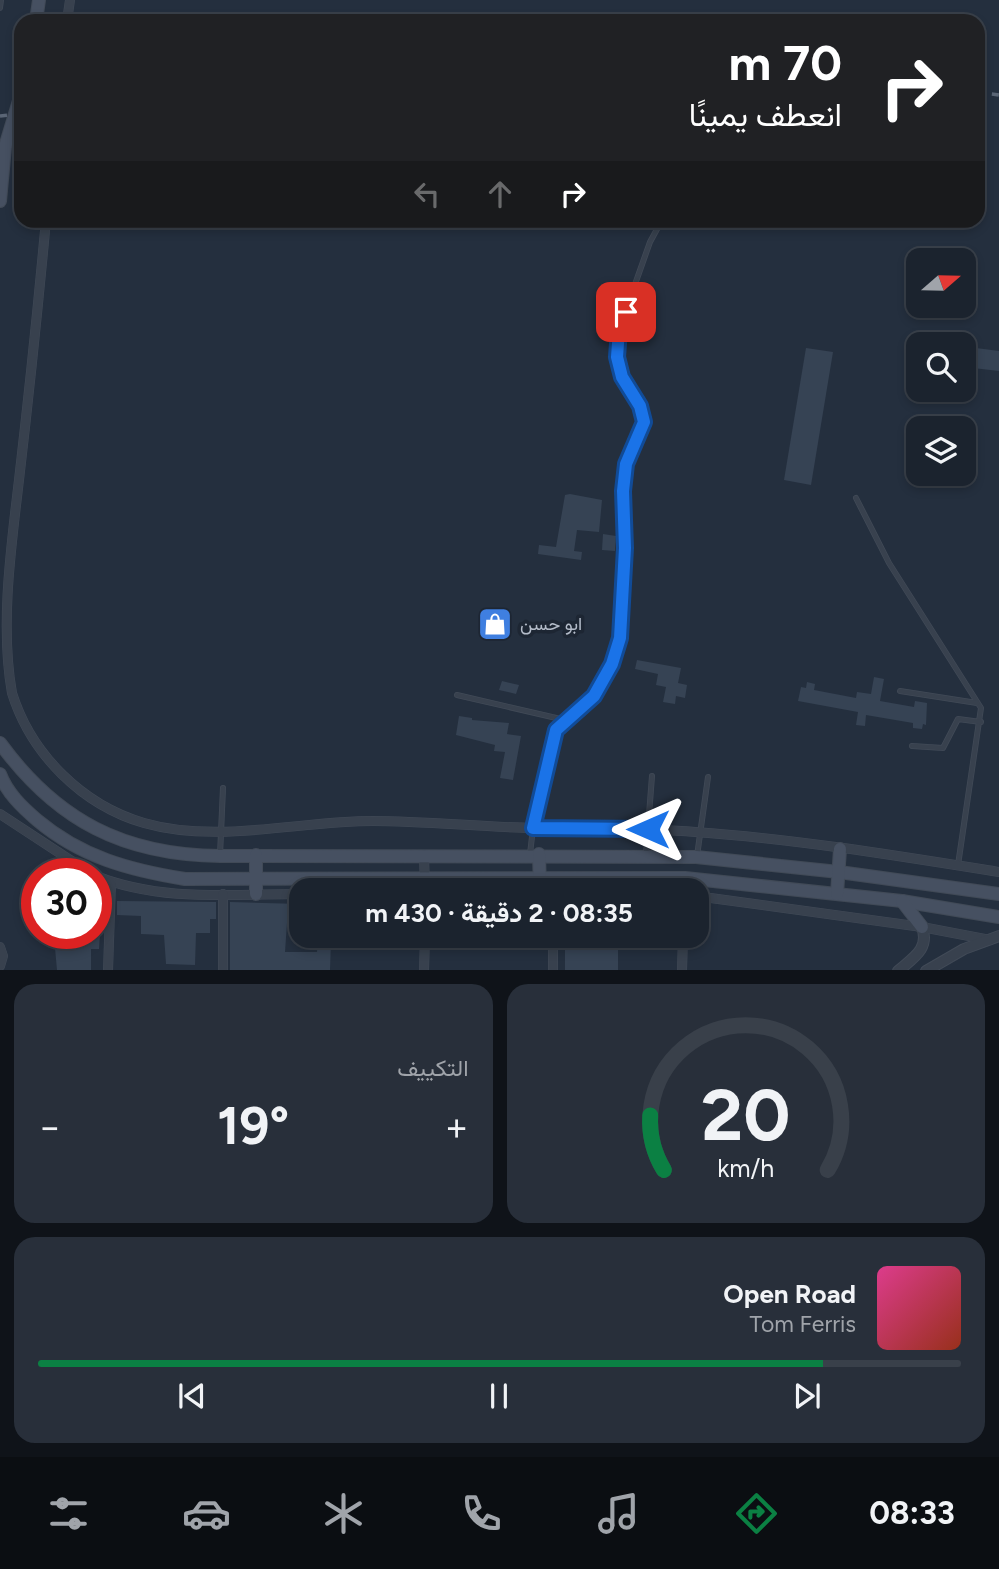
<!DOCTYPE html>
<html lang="ar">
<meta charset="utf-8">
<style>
body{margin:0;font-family:Figtree,Vazirmatn,sans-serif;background:#282f3a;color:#f1f3f6;direction:rtl;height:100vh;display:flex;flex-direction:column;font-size:26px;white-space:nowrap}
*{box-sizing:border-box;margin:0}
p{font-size:23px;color:#a0a4aa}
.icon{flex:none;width:38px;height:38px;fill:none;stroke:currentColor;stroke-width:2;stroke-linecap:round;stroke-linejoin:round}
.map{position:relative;height:970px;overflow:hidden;direction:ltr}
.panel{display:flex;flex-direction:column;gap:14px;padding:14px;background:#0f1319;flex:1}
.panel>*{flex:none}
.guide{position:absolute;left:14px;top:14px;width:971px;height:214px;border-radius:21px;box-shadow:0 4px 10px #0003,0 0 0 2px #39404a;direction:rtl;background:#202124;color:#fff;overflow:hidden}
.needle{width:46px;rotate:70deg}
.controls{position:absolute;left:906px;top:248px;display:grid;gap:14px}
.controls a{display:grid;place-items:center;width:70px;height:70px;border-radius:14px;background:#1b232e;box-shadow:0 4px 10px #0003,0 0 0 2px #39404a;font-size:35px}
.speed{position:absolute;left:21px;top:858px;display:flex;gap:14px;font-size:35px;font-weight:700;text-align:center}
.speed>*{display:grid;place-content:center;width:91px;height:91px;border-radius:50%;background:#1b232e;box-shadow:0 4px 10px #0003,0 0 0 2px #39404a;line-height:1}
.speed .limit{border:10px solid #d22;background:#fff;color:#111}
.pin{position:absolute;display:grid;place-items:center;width:60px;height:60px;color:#fff;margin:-30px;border-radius:14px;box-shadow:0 4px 10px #0006}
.me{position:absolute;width:77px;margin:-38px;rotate:270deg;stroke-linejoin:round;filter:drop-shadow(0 0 5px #0008)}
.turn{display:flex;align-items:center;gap:24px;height:147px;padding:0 28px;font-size:32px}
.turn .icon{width:91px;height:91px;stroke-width:2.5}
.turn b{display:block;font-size:49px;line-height:60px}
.lanes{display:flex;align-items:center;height:66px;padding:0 28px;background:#0003;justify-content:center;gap:35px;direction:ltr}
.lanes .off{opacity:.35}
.big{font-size:52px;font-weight:700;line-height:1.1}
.panel .card{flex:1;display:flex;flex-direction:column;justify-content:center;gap:10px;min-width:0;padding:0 24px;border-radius:21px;background:#282f3a}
.panel .dial{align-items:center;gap:0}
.dial svg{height:182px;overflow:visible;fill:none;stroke:#39404a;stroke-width:7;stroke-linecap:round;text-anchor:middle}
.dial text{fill:#f1f3f6;stroke:none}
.song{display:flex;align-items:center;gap:21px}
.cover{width:84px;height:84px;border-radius:10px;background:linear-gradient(135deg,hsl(330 70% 55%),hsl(10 70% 35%))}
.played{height:7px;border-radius:4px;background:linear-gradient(90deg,#0b8043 85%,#39404a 85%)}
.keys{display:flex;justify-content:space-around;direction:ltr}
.heat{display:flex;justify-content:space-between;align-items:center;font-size:38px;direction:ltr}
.panel .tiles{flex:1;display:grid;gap:14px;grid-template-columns:1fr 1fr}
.card:last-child{grid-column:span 2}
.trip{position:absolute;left:289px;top:878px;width:420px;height:70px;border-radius:21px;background:#1b232e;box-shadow:0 4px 10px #0003,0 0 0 2px #39404a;font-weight:700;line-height:70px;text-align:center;direction:rtl}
.tab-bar{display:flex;height:112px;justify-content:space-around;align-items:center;background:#0b0e12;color:#a0a4aa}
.tab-bar .icon{width:49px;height:49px}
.tab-bar .current{color:#0b8043}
.tab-bar b{font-size:32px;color:#f1f3f6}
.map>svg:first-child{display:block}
.building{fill:#364354}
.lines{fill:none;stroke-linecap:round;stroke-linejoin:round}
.service-casing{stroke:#414a57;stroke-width:6}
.minor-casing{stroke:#414a57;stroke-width:10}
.tertiary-casing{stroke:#414a57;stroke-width:12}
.secondary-casing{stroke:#414a57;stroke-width:14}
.service{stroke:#38414e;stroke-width:4.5}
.minor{stroke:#38414e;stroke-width:9}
.tertiary{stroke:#38414e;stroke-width:10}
.secondary{stroke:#465061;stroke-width:12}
.rail{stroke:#5a6575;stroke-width:3.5;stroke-dasharray:7 7;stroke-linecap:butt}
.route-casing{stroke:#114b97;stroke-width:18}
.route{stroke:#1a73e8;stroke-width:12}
.labels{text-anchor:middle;stroke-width:7;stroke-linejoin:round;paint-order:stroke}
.poi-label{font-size:18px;fill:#b4bcc9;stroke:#1d2633;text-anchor:start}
</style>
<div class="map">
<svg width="999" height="971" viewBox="0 0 999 971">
<rect width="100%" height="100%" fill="#242f3e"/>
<g class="building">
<polygon points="806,348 833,352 811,485 784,480"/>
<polygon points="976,348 999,351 999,371 973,368"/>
<polygon points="570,494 602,500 599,532 577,530 574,551 582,552 581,560 538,554 539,545 556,547 565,495"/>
<polygon points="603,534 616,536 615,551 602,550"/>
<polygon points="637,660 681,668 678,683 687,685 685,698 676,696 675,704 663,702 666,687 656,685 658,674 635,669"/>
<polygon points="874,677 884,679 880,701 914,707 915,701 927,703 926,725 923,724 922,729 913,728 913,723 866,715 865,726 856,725 858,712 798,701 801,687 806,688 807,682 815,684 814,690 856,698 857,692 871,694"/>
<polygon points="502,681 519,685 516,694 499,690"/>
<polygon points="459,716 472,718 472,720 509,723 507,734 521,736 513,780 500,778 505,752 494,751 495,745 456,735"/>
<polygon points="117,901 216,902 216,919 210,919 210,933 196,933 195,965 166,964 164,935 141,934 141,916 117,915"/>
<polygon points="230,902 301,904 301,923 287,923 285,952 317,952 318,940 331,941 330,970 230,970"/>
<polygon points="51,933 100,933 99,949 91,949 91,970 57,970 55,948 51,948"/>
<polygon points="469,936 528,936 528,946 469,943"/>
<polygon points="583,936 659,936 659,949 618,948 618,970 565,970 565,948 583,948"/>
</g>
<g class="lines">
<g class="service-casing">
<g id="service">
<polyline points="0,8 1,0"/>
<polyline points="856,498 889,563 981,708 958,865"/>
<polyline points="900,691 977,703"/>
<polyline points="457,695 565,720"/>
<polyline points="912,746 943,748 958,719 981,722"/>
<polyline points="530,854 533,828 556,730 594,696 612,664 620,638 625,548 623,490 626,464 644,422 640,406 618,367 617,345 622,321 650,242 662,220"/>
<polyline points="646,854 652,776"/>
<polyline points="220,855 223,788"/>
<polyline points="697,856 708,777"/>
</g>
</g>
<g class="minor-casing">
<g id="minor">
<polyline points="67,21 70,0"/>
<path d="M46,220c-8,87 -17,174 -27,260 -8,68 -19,146 -7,213 19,61 70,112 132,130 73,21 154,-2 229,-2 53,0 107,6 161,7 53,2 107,0 161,4 101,7 204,24 304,40"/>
<polyline points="0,814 90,873"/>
<polyline points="424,855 425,891"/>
<path d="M96,876c65,26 136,18 205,18"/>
<polyline points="223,894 223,971"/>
<polyline points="696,896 922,927 990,940"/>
<polyline points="553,936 553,971"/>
<polyline points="0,947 3,956 0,966"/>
<polyline points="108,971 111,882"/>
<polyline points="424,971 425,936"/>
<polyline points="682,971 683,936"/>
</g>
</g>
<g class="tertiary-casing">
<g id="tertiary">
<path d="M898,971c15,-13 32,-22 24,-44"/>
<polyline points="926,971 964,949 999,936"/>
</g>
</g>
<g class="secondary-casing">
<g id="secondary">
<polyline points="36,21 39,0"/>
<polyline points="0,201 5,147 21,94"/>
<path d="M0,743c57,78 124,112 220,113l476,1 143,15 160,22"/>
<path d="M0,774c7,19 22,33 37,46 44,37 92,50 148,59l500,-1 217,23 97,16"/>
<polyline points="539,854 540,891"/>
<polyline points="256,855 256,894"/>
<polyline points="837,894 840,849"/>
<polyline points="902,901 922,927"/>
</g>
</g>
<use href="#service" class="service"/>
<use href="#minor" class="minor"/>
<use href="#tertiary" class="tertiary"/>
<use href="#secondary" class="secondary"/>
<g class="rail">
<polyline points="978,92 999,95"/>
<polyline points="0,116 21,114"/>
</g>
</g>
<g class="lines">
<g class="route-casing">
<polyline id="route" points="626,312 619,330 617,357 622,377 640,406 644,422 626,464 623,491 625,548 620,638 612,664 594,696 556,730 533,828 648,829"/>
</g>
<use href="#route" class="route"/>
</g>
<defs>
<g id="shop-square" transform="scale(1.75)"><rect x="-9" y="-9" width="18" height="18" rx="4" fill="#3f7fe0" stroke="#1d2633"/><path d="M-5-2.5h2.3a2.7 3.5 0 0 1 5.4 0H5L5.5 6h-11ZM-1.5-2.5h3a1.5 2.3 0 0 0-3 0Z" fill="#fff"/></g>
</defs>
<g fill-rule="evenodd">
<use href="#shop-square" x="495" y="624"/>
</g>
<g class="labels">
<g class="poi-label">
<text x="520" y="630">ابو حسن</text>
</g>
</g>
</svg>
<div class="controls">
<a><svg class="needle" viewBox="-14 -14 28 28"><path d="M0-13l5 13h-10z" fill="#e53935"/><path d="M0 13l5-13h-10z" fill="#a0a4aa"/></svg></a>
<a><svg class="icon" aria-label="search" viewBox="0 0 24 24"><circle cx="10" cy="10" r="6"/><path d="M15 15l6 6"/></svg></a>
<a><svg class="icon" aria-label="layers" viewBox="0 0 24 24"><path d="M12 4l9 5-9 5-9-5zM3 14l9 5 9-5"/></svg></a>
</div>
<div class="speed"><div class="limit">30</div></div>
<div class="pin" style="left:626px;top:312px;background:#d93025"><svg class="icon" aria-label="arrive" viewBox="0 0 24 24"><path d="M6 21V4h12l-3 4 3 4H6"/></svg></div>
<svg class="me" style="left:648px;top:829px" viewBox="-20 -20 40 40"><path d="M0-17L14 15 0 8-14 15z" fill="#1a73e8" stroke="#fff" stroke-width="4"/></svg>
<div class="trip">08:35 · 2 دقيقة · 430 m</div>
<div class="guide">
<div class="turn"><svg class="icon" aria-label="right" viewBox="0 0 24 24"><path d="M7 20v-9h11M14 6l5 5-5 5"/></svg><div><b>70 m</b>انعطف يمينًا</div></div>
<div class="lanes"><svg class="icon off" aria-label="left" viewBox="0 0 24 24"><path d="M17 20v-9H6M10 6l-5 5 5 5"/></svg><svg class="icon off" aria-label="ahead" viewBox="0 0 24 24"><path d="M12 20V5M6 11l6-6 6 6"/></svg><svg class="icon" aria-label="right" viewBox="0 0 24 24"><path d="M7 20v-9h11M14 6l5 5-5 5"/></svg></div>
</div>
</div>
<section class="panel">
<div class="tiles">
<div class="card dial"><svg viewBox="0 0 100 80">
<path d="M14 69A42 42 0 1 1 86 69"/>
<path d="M14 69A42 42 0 0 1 8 45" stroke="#0b8043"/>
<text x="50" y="56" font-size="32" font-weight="700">20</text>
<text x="50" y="72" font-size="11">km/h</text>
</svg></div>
<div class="card"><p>التكييف</p>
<div class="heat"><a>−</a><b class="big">19°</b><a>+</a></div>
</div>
<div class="card">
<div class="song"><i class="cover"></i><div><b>Open Road</b><p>Tom Ferris</p></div></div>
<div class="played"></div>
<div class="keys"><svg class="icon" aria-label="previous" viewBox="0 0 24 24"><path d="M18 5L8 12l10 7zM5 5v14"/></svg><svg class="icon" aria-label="pause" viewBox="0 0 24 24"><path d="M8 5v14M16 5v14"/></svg><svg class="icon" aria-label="next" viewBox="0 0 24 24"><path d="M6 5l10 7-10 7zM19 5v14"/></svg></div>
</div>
</div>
</section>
<nav class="tab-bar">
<b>08:33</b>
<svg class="icon current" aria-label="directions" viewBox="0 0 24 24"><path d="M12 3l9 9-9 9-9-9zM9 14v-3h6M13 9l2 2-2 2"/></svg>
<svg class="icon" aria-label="music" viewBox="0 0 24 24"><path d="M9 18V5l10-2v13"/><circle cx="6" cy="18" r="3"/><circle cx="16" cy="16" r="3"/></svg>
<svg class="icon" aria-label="phone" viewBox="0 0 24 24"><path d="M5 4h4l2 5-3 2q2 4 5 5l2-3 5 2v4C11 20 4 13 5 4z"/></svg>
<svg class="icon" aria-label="climate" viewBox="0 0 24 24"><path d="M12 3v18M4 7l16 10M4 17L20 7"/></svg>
<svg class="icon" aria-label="car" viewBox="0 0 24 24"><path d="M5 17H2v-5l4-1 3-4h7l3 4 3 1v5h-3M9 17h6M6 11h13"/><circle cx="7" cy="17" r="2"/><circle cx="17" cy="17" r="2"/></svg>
<svg class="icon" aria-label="filters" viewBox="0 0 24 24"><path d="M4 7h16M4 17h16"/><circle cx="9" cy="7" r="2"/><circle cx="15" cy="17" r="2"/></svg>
</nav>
